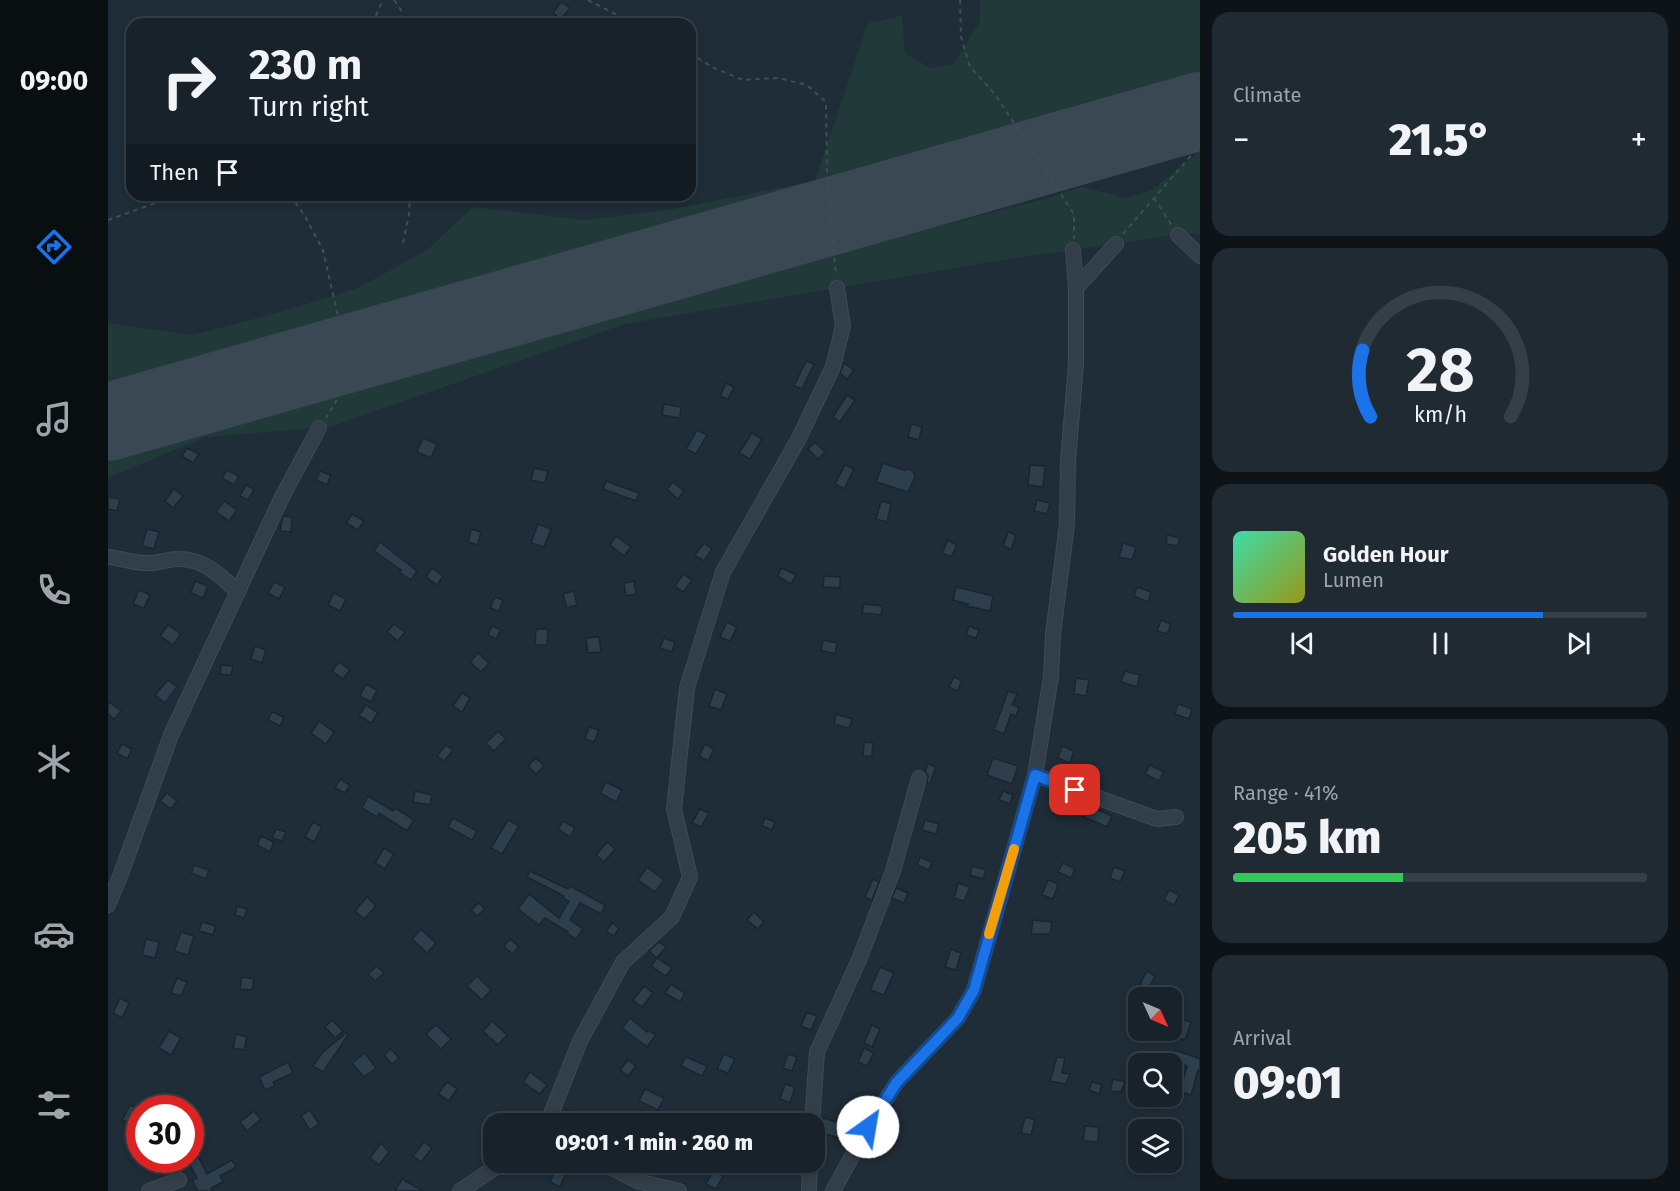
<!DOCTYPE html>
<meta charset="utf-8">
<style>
body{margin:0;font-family:"Fira Sans",sans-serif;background:#202a32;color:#f1f3f6;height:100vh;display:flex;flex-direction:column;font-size:22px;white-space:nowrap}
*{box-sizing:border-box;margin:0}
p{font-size:20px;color:#9ea4a8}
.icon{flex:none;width:33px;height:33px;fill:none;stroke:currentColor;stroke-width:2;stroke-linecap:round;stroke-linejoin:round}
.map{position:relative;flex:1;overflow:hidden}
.details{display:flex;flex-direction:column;gap:12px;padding:12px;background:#0d1317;width:480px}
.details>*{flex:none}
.banner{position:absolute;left:18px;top:18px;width:570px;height:183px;border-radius:18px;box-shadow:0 3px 9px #0003,0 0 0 2px #363f47;background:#17222a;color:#f1f3f6;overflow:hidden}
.needle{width:39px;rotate:134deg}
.tools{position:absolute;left:1020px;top:987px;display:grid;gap:12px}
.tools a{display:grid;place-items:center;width:54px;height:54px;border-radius:12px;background:#17222a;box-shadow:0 3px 9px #0003,0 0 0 2px #363f47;font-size:30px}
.speed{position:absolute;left:18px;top:1095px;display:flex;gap:12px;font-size:30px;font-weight:700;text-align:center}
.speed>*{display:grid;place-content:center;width:78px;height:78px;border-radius:50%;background:#17222a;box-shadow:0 3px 9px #0003,0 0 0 2px #363f47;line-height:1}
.speed .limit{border:9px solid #d22;background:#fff;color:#111}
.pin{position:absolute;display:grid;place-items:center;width:51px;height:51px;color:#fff;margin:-26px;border-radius:12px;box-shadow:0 3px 9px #0006}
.me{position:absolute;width:66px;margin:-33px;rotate:32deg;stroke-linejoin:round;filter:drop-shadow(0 0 4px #0008)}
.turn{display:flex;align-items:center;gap:21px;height:126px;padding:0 24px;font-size:27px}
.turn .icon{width:78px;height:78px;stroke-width:2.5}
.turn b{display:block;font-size:42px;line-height:51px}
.then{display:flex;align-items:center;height:57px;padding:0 24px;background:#0003;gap:12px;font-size:22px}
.big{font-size:45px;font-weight:800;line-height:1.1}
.details .card{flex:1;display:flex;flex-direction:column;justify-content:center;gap:9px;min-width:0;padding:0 21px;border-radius:18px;background:#202a32}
.details .dial{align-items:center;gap:0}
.dial svg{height:156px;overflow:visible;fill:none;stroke:#363f47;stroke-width:7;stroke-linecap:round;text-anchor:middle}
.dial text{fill:#f1f3f6;stroke:none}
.song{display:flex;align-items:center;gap:18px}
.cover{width:72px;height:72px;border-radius:9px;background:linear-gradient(135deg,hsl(160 70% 55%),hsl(60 70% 35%))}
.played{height:6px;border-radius:3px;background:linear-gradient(90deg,#1a73e8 75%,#363f47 75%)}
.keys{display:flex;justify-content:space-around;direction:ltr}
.heat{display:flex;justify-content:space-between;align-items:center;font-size:33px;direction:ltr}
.charge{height:9px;border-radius:4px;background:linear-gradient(90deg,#34c759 41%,#363f47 0)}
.trip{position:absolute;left:375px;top:1113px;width:342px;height:60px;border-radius:18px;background:#17222a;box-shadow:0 3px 9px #0003,0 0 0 2px #363f47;font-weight:800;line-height:60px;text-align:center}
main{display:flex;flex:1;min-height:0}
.tabs{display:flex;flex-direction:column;width:108px;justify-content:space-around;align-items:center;background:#090e11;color:#9ea4a8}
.tabs .icon{width:42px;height:42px}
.tabs .active{color:#1a73e8}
.tabs b{font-size:27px;color:#f1f3f6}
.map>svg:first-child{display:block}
.green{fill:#213939}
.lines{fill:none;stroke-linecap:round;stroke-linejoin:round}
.runway{stroke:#3a4854;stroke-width:78}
.building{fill:#2d3f4d;stroke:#1a252f;stroke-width:1.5}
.street-casing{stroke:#3f4a55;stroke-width:16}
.path{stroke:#395251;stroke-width:2;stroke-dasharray:4.5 4.5;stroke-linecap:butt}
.street{stroke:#323e49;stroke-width:14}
.route-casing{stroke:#114b97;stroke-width:15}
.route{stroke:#1a73e8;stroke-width:10}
.slow{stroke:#f59e0b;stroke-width:10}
</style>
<main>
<nav class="tabs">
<b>09:00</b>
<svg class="icon active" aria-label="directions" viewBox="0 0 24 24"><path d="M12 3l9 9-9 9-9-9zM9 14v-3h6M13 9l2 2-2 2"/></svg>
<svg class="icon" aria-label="music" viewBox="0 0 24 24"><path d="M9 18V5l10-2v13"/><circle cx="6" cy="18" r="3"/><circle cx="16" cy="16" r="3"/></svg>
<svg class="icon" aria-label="phone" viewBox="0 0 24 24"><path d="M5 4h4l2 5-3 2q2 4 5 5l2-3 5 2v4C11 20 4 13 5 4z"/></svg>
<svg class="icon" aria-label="climate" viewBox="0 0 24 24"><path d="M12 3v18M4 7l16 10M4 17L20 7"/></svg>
<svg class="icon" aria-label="car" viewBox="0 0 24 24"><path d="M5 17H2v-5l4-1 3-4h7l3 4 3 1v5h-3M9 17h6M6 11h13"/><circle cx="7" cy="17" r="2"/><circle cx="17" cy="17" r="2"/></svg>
<svg class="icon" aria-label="filters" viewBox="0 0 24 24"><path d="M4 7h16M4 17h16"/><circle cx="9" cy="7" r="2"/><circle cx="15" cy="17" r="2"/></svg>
</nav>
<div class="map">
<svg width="1092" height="1191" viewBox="0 0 1092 1191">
<rect width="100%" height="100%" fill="#1f2d38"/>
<g class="green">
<path d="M872,0h220v94c-170,49 -341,92 -511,138 -195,53 -388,109 -581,166v-75l84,12 85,-22 81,-25 69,-38 46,-43 111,13 89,-11 142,-28 53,-158 34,-7 3,37 25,15 24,-4 26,-43z"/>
<path d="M1092,151v83l-11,-1 -193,28 -371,63 -296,103 -124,10 -97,41v-17c309,-99 623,-183 938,-262l36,-12 45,11 25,-8z"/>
</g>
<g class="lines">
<polyline class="runway" points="0,422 1092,111"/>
</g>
<g class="building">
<polygon points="453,2 462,8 453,19 445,13"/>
<polygon points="698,361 706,364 694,389 686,386"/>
<polygon points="736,363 746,370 739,379 732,373"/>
<polygon points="618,383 626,387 620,399 612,396"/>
<polygon points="739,395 747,400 732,422 725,417"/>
<polygon points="556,404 573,407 572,418 554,415"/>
<polygon points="803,424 814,427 811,440 800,437"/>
<polygon points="589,430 599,435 588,454 578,449"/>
<polygon points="644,433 654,439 642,459 631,453"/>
<polygon points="315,438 329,444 323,458 309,452"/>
<polygon points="707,442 717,452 710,459 700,449"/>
<polygon points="79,448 91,454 85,463 74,456"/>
<polygon points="775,463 796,470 801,469 805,471 807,477 800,492 768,482"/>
<polygon points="737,465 746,469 736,489 727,484"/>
<polygon points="922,465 937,466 935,487 920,485"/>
<polygon points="426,468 440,471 437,483 423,480"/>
<polygon points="119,470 131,476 126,485 114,478"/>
<polygon points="212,471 223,475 219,485 208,480"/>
<polygon points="498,481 531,493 528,501 495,489"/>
<polygon points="565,482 576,491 570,499 559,489"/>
<polygon points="138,485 146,489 140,500 132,496"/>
<polygon points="66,489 75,496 65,508 57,501"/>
<polygon points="0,497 12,499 9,511 0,509"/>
<polygon points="929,500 942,503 939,514 926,511"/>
<polygon points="116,501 129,510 121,521 108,512"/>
<polygon points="773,501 783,504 779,522 768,519"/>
<polygon points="244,514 256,521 250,530 238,523"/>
<polygon points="175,516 184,517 183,532 172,531"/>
<polygon points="430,524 443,529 436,547 423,543"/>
<polygon points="39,529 51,532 46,549 34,546"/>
<polygon points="363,529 373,532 370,545 360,542"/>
<polygon points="900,532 908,535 903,549 895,546"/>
<polygon points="1059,535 1072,538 1070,546 1058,544"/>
<polygon points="508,536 523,547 516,556 502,545"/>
<polygon points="840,540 849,545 843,557 834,553"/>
<polygon points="272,542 309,571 303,580 291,572 293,570 266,551"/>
<polygon points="596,543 604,549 596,561 587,555"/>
<polygon points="1015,543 1028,547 1024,560 1011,557"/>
<polygon points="324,568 335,576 329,585 318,577"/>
<polygon points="674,568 688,575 683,584 669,576"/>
<polygon points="575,574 584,580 575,592 567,586"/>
<polygon points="716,576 732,577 732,588 715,587"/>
<polygon points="87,581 100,586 95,598 83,593"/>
<polygon points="526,581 528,594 518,596 516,583"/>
<polygon points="166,582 177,587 171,599 160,593"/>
<polygon points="848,587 885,596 882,611 859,606 860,604 845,600"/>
<polygon points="1029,587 1043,592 1040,602 1026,596"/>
<polygon points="31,590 42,595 36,608 25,604"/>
<polygon points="466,591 469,605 459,608 455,594"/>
<polygon points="226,593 238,599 232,611 220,605"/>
<polygon points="387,597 395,600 391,611 382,608"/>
<polygon points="756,604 774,606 773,615 754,613"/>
<polygon points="1053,620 1063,624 1059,634 1049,631"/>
<polygon points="619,622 629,627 622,641 612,637"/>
<polygon points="286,624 297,632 290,641 279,632"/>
<polygon points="60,625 73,634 65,645 52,636"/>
<polygon points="384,626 393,630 388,639 380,635"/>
<polygon points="861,626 871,630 868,638 858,635"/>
<polygon points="428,629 440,629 439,645 427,645"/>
<polygon points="491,637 493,652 480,653 478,638"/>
<polygon points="556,638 567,642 564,652 552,648"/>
<polygon points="715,640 729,643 727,654 713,650"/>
<polygon points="147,646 158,650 154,663 143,659"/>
<polygon points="370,653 381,663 373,672 362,662"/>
<polygon points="231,662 242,670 235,679 224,671"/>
<polygon points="113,665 125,666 123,675 112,674"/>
<polygon points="1017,671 1032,675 1029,687 1013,682"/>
<polygon points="846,677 854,681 849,691 841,687"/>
<polygon points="968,678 981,680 978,696 966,694"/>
<polygon points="60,680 69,687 57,703 47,695"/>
<polygon points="258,684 269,690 263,702 252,696"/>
<polygon points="607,689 619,694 613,710 601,706"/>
<polygon points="900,691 909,694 904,705 911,707 908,716 903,714 896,734 886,730"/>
<polygon points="354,693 362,698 354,712 345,706"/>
<polygon points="0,701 13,711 6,719 0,714"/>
<polygon points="1070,704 1084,709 1081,719 1067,714"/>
<polygon points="258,705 270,713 263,723 251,715"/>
<polygon points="164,712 176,717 172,726 160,720"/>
<polygon points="728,714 744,719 741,728 726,724"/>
<polygon points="211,721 226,732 218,744 203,733"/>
<polygon points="481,727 491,730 486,742 477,739"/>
<polygon points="390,731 398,739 386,751 378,743"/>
<polygon points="756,742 765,743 764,756 755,756"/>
<polygon points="14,744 24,749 19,759 9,753"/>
<polygon points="597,744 606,749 600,761 591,756"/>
<polygon points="338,745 345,750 336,761 329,756"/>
<polygon points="954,746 966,751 962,763 950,758"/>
<polygon points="428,758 436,766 428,774 420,766"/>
<polygon points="885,758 910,766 904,784 879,775"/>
<polygon points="820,764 828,767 822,784 819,783 820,776 817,771"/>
<polygon points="1042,765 1056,772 1051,781 1037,774"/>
<polygon points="232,779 242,785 237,793 227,788"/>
<polygon points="498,782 514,790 508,802 492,793"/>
<polygon points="307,791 324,795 322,805 305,802"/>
<polygon points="895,791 905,795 902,804 891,800"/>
<polygon points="59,793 69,801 63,809 52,801"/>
<polygon points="954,794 1004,816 999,827 949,805"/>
<polygon points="260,796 285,811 287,808 306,820 299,831 271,813 269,817 254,808"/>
<polygon points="592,809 601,813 593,827 584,823"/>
<polygon points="345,818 369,831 364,840 340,827"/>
<polygon points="657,818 667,822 664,830 654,826"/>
<polygon points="400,820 411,826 394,854 383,848"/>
<polygon points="817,820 831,824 828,834 814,830"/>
<polygon points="455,821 467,828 462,837 450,829"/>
<polygon points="205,822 214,827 206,842 197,837"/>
<polygon points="168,829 178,832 174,841 164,838"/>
<polygon points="153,836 166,842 162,852 149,845"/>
<polygon points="499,842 507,849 496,862 488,855"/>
<polygon points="276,848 286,854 277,869 267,863"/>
<polygon points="812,857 824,862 821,870 809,865"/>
<polygon points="955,863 967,869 963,878 950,872"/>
<polygon points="86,865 101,870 98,879 83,873"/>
<polygon points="864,866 878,870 875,879 862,875"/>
<polygon points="539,867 556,880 547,892 530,880"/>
<polygon points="1006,867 1017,871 1012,882 1002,878"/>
<polygon points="422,871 460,889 462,886 497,905 493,914 472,903 462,920 475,929 468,939 459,933 460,932 437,918 431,925 410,909 421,894 451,918 461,901 455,898 456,896 419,877"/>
<polygon points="765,879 771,882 764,900 757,897"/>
<polygon points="940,880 950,884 945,899 934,895"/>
<polygon points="850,883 862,887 856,901 846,898"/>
<polygon points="788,888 800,893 796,903 784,898"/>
<polygon points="1061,890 1071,895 1066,905 1056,900"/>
<polygon points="259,897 268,906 256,919 247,911"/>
<polygon points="371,903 377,909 369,916 363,910"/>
<polygon points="129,906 139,909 136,918 127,915"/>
<polygon points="646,912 656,922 650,929 639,920"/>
<polygon points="925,920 944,922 942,934 923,934"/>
<polygon points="94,922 108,926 105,935 91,931"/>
<polygon points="504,923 511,928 506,936 498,932"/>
<polygon points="313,929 328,943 319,953 304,939"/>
<polygon points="73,932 86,936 80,955 66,951"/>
<polygon points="38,939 51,942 47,958 34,955"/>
<polygon points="402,939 411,947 404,954 396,946"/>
<polygon points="551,942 558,947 549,958 541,951"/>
<polygon points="843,949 853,953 848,970 837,967"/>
<polygon points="549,958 564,968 558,976 543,966"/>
<polygon points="269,966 276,973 267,981 260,974"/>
<polygon points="772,967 786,973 776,995 762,990"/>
<polygon points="1039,971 1047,976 1040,989 1032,984"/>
<polygon points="369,976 383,990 374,1000 359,986"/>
<polygon points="134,977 146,979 144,990 132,989"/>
<polygon points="69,978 79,982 73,996 63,993"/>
<polygon points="563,984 577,993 572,1002 557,993"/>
<polygon points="536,986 545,993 534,1007 525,1000"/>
<polygon points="12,998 21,1003 14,1018 5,1013"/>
<polygon points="699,1012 709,1016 703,1030 693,1026"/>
<polygon points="522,1018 539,1032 540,1030 548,1035 539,1047 514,1028"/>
<polygon points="1071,1019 1083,1022 1077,1040 1066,1036"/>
<polygon points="224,1020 235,1031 227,1038 217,1027"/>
<polygon points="384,1021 399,1035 390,1045 375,1031"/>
<polygon points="328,1025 343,1039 333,1049 318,1034"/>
<polygon points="764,1025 772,1029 764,1047 756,1043"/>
<polygon points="61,1031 73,1038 63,1055 51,1048"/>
<polygon points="238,1033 240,1035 215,1072 205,1066 215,1052"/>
<polygon points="128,1034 139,1037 136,1050 125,1048"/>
<polygon points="756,1048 766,1053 759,1066 750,1062"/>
<polygon points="283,1049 291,1058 284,1064 276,1055"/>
<polygon points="1067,1050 1092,1059 1092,1070 1090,1070 1083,1095 1072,1091 1079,1066 1063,1060"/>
<polygon points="257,1053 268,1068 256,1077 244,1063"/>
<polygon points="616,1054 627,1059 620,1073 609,1069"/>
<polygon points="680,1054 689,1057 684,1071 675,1068"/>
<polygon points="578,1057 599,1066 594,1076 573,1066"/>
<polygon points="949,1057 957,1058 954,1073 962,1074 958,1084 942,1081"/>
<polygon points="520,1060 528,1066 520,1076 512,1070"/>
<polygon points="180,1062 185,1073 165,1082 167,1086 157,1090 151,1077"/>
<polygon points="422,1072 439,1085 432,1094 415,1082"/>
<polygon points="1005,1079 1017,1082 1013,1092 1002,1091"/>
<polygon points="339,1082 349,1089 341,1101 330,1094"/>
<polygon points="984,1082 994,1085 991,1094 981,1090"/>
<polygon points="677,1084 687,1087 682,1103 672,1099"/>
<polygon points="537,1089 556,1098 550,1110 531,1101"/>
<polygon points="1040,1096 1057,1102 1052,1110 1037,1107"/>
<polygon points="22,1105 32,1110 25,1125 14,1120"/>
<polygon points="458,1109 469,1115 464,1124 453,1118"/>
<polygon points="202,1110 211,1124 202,1130 193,1116"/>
<polygon points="146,1111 153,1119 139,1131 132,1122"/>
<polygon points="917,1117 927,1120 923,1135 913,1133"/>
<polygon points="716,1118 735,1124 731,1138 712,1132"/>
<polygon points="977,1126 991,1127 990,1142 975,1141"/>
<polygon points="316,1142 324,1148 313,1162 305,1156"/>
<polygon points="273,1143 281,1152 271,1165 262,1158"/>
<polygon points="90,1156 99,1174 124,1160 128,1167 112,1176 115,1182 103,1188 104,1191 90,1191 84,1180 89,1178 80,1161"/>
<polygon points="660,1162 692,1162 689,1173 660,1166"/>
<polygon points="1040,1164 1055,1165 1054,1175 1039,1173"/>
<polygon points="448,1169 458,1173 452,1187 442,1182"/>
<polygon points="605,1171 615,1176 608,1189 598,1184"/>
<polygon points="294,1179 315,1191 287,1191"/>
</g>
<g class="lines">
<g class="street-casing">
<g id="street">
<polyline points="1070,235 1092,256"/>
<polyline points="968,288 1008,244"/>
<path d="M0,557c13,1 25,6 37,6 11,1 22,-4 33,-4 25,-1 43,17 60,33"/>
<polyline points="927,775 1049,819 1068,817"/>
<polyline points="0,905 13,874 63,735 174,497 211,428"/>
<polyline points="439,1124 472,1041 515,962 564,917 582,877 566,809 579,688 615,572 690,440 725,367 735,326 729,288"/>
<polyline points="704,1124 709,1052 751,960 785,871 811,778"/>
<polyline points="493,1162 529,1181 571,1191"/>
<polyline points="41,1191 71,1180"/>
<polyline points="352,1191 391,1165 398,1162"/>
<polyline points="701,1191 702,1162"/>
<polyline points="725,1191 760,1127 789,1082 850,1018 866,990 927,775 943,677 945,634 959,524 960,461 968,364 968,288 965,250"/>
</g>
</g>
<g class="path">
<polyline points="286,0 293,10 293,24"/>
<polyline points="480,0 527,24"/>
<polyline points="852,0 853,37 862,67 886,93 966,214 966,239"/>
<polyline points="264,24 275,0"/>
<polyline points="582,53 604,67 635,80 670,78 699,85 718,102 719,174 728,276"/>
<polyline points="182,195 197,216 215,250 231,321 230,398 218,418"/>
<polyline points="1046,198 1064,226"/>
<polyline points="0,220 56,200 63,195"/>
<polyline points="1015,234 1092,145"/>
<polyline points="295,243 301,214 302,195"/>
</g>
<use href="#street" class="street"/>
</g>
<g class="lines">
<g class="route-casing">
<polyline id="route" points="760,1127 789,1082 850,1018 866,990 927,775 967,790"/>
</g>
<use href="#route" class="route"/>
<polyline class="slow" points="881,934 906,849"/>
</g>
</svg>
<div class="tools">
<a><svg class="needle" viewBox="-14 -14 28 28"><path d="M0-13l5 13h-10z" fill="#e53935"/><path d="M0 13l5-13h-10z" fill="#9ea4a8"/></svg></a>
<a><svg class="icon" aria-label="search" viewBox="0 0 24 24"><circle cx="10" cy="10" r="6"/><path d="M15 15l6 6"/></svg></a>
<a><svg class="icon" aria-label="layers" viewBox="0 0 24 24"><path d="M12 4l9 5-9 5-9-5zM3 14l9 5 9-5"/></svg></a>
</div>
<div class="speed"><div class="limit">30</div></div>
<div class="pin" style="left:967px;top:790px;background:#d93025"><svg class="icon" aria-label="arrive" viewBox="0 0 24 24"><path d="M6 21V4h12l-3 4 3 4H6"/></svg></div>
<svg class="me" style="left:760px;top:1127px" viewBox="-20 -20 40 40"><circle r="19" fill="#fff"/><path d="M0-13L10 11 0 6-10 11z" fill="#1a73e8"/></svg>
<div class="trip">09:01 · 1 min · 260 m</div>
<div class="banner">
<div class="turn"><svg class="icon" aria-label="right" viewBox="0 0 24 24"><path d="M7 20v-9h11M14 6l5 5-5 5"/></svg><div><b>230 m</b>Turn right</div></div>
<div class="then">Then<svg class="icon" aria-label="arrive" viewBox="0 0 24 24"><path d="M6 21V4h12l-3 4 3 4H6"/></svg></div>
</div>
</div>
<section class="details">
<div class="card"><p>Climate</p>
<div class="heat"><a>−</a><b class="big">21.5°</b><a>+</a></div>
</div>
<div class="card dial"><svg viewBox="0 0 100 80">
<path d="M14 69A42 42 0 1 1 86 69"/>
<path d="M14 69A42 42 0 0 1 10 35" stroke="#1a73e8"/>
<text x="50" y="56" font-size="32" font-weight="700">28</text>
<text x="50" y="72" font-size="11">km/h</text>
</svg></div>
<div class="card">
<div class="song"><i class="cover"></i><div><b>Golden Hour</b><p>Lumen</p></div></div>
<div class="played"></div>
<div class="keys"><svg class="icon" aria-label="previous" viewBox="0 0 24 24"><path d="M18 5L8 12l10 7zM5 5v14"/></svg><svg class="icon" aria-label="pause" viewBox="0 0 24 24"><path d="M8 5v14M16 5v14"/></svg><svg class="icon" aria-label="next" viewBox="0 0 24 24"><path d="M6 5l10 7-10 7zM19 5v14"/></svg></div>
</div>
<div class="card"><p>Range · 41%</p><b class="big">205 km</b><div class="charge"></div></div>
<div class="card"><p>Arrival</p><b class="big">09:01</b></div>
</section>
</main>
